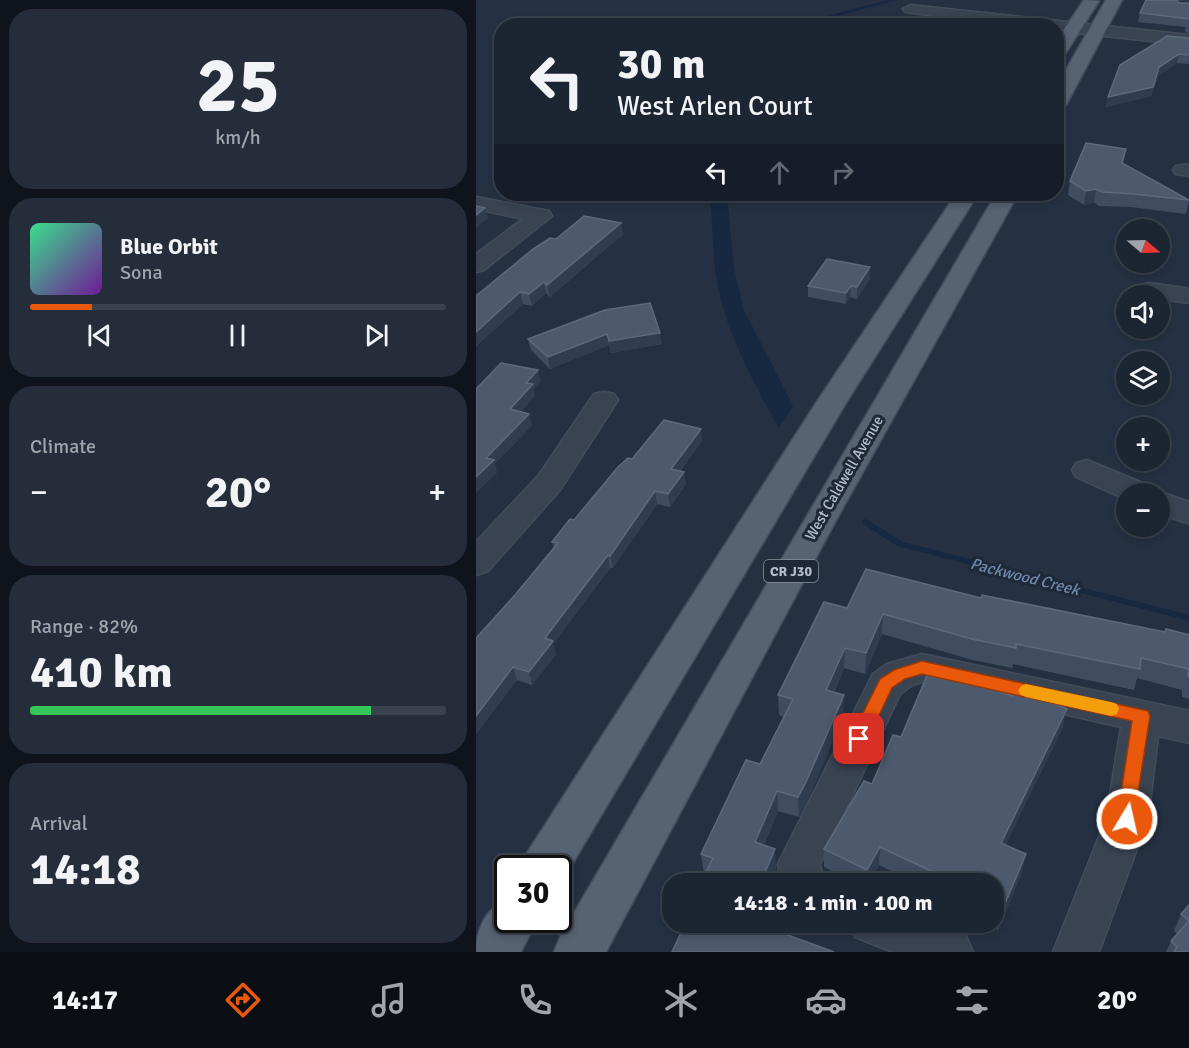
<!DOCTYPE html>
<meta charset="utf-8">
<style>
body{margin:0;font-family:Signika,sans-serif;background:#252d3a;color:#f1f3f6;height:100vh;display:flex;flex-direction:column;font-size:22px;white-space:nowrap}
*{box-sizing:border-box;margin:0}
p{font-size:20px;color:#a0a5ac}
.icon{flex:none;width:33px;height:33px;fill:none;stroke:currentColor;stroke-width:2;stroke-linecap:round;stroke-linejoin:round}
.map{position:relative;flex:1;overflow:hidden}
.panel{display:flex;flex-direction:column;gap:9px;padding:9px;background:#0f141c;width:476px}
.panel>*{flex:none}
.hud{position:absolute;left:18px;top:18px;width:570px;height:183px;border-radius:24px;box-shadow:0 3px 9px #0003,0 0 0 2px #3a424d;background:#1c2532;color:#f1f3f6;overflow:hidden}
.needle{width:39px;rotate:109deg}
.fabs{position:absolute;left:640px;top:219px;display:grid;gap:12px}
.fabs a{display:grid;place-items:center;width:54px;height:54px;border-radius:50%;background:#1c2532;box-shadow:0 3px 9px #0003,0 0 0 2px #3a424d;font-size:30px}
.speed{position:absolute;left:18px;top:855px;display:flex;gap:12px;font-size:30px;font-weight:700;text-align:center}
.speed>*{display:grid;place-content:center;width:78px;height:78px;border-radius:50%;background:#1c2532;box-shadow:0 3px 9px #0003,0 0 0 2px #3a424d;line-height:1}
.speed .limit{border:3px solid #111;border-radius:9px;background:#fff;color:#111}
.pin{position:absolute;display:grid;place-items:center;width:51px;height:51px;color:#fff;margin:-26px;border-radius:12px;box-shadow:0 3px 9px #0006}
.me{position:absolute;width:66px;margin:-33px;rotate:9deg;stroke-linejoin:round;filter:drop-shadow(0 0 4px #0008)}
.turn{display:flex;align-items:center;gap:21px;height:126px;padding:0 24px;font-size:27px}
.turn .icon{width:78px;height:78px;stroke-width:2.5}
.turn b{display:block;font-size:42px;line-height:51px}
.lanes{display:flex;align-items:center;height:57px;padding:0 24px;background:#0003;justify-content:center;gap:30px;direction:ltr}
.lanes .off{opacity:.35}
.big{font-size:45px;font-weight:700;line-height:1.1}
.panel .tile{flex:1;display:flex;flex-direction:column;justify-content:center;gap:9px;min-width:0;padding:0 21px;border-radius:24px;background:#252d3a}
.panel .dial{align-items:center;gap:0}
.dial b{font-size:78px;line-height:1}
.song{display:flex;align-items:center;gap:18px}
.cover{width:72px;height:72px;border-radius:9px;background:linear-gradient(135deg,hsl(150 70% 55%),hsl(280 70% 35%))}
.played{height:6px;border-radius:3px;background:linear-gradient(90deg,#ea580c 15%,#3a424d 15%)}
.keys{display:flex;justify-content:space-around;direction:ltr}
.heat{display:flex;justify-content:space-between;align-items:center;font-size:33px;direction:ltr}
.charge{height:9px;border-radius:4px;background:linear-gradient(90deg,#34c759 82%,#3a424d 0)}
.trip{position:absolute;left:186px;top:873px;width:342px;height:60px;border-radius:24px;background:#1c2532;box-shadow:0 3px 9px #0003,0 0 0 2px #3a424d;font-weight:700;line-height:60px;text-align:center}
.tabs{display:flex;height:96px;justify-content:space-around;align-items:center;background:#0b0f14;color:#a0a5ac}
.tabs .icon{width:42px;height:42px}
.tabs .current{color:#ea580c}
.tabs b{font-size:27px;color:#f1f3f6}
main{display:flex;flex:1;min-height:0}
.map>svg:first-child{display:block}
.water{fill:#172841}
.lines{fill:none;stroke-linecap:round;stroke-linejoin:round}
.stream{fill:#172841;fill-rule:evenodd}
.minor-casing{stroke:#434c5b;stroke-width:3}
.primary-casing{stroke:#434c5b;stroke-width:3}
.minor{fill:#394352;fill-rule:evenodd}
.primary{fill:#576272;fill-rule:evenodd}
.wall{fill:#404d61}
.shaded-wall{fill:#303d50}
.building{fill:#4d5a6d;stroke:#5d697c;stroke-width:1.5}
.route{fill:#ea580c;stroke:#983908;stroke-width:1.5}
.slow{fill:#f59e0b}
.labels{text-anchor:middle;stroke-width:6;stroke-linejoin:round;paint-order:stroke}
.shield{fill:#1e2837;stroke:#88919f;stroke-width:1.5}
.shield-label{font-size:14px;font-weight:bold;fill:#b6becc}
.street-label{font-size:15px;fill:#b6becc;stroke:#1e2837}
.water-label{font-size:16px;font-style:italic;fill:#6e88ac;stroke:#1e2837}
</style>
<main>
<section class="panel">
<div class="tile dial"><b>25</b><p>km/h</p></div>
<div class="tile">
<div class="song"><i class="cover"></i><div><b>Blue Orbit</b><p>Sona</p></div></div>
<div class="played"></div>
<div class="keys"><svg class="icon" aria-label="previous" viewBox="0 0 24 24"><path d="M18 5L8 12l10 7zM5 5v14"/></svg><svg class="icon" aria-label="pause" viewBox="0 0 24 24"><path d="M8 5v14M16 5v14"/></svg><svg class="icon" aria-label="next" viewBox="0 0 24 24"><path d="M6 5l10 7-10 7zM19 5v14"/></svg></div>
</div>
<div class="tile"><p>Climate</p>
<div class="heat"><a>−</a><b class="big">20°</b><a>+</a></div>
</div>
<div class="tile"><p>Range · 82%</p><b class="big">410 km</b><div class="charge"></div></div>
<div class="tile"><p>Arrival</p><b class="big">14:18</b></div>
</section>
<div class="map">
<svg width="714" height="952" viewBox="0 0 714 952">
<rect width="100%" height="100%" fill="#253143"/>
<g class="water">
<polygon points="421,0 328,25 317,25 408,1"/>
<path d="M254,195l-2,10 6,63 9,40 50,98 -14,22c-25,-44 -50,-90 -61,-140 -6,-31 -4,-62 -9,-92z"/>
</g>
<g class="lines">
<polygon class="stream" points="390,519 427,542 714,615 714,621 421,546 387,524 386,522 387,520"/>
<g class="minor-casing">
<g id="minor">
<polygon points="434,5 714,35 714,45 580,31 580,26 537,26 429,12 427,9"/>
<polygon points="714,164 714,176 700,174 697,170 700,166"/>
<polygon points="0,197 73,211 76,216 8,270 0,272 0,254 47,219 0,209"/>
<polygon points="673,283 714,289 714,303 684,299 684,296 665,295 661,290 665,285"/>
<polygon points="128,392 138,394 142,400 84,490 12,571 0,575 0,542 62,476 118,394"/>
<polygon points="611,460 676,487 680,493 684,492 714,502 714,524 684,514 684,494 651,494 651,500 600,477 596,470 600,463"/>
<polygon points="446,654 714,711 714,743 682,736 672,819 623,952 577,952 630,819 645,727 446,682 436,685 424,694 344,864 348,884 304,884 302,864 397,674 411,664"/>
<polygon points="373,922 455,922 490,936 497,952 417,952 379,937"/>
</g>
</g>
<g class="primary-casing">
<g id="primary">
<polygon points="608,0 623,1 586,59 580,60 580,41"/>
<polygon points="630,0 646,0 590,105 580,111 580,87"/>
<polygon points="480,194 502,194 370,403 85,883 82,884 82,868 45,868 51,853 340,403"/>
<polygon points="520,194 542,194 358,524 130,952 78,952 85,935"/>
<path d="M32,899v21h29l-16,32h-45c0,-22 10,-45 32,-53z"/>
</g>
</g>
<use href="#minor" class="minor"/>
<use href="#primary" class="primary"/>
</g>
<g class="wall">
<polygon points="670,0 714,0 702,1 703,3 714,3 714,33 709,32 710,27 662,22 664,13"/>
<polygon points="714,38 714,64 701,63 682,76 675,96 630,107 632,97"/>
<polygon points="647,164 713,200 710,214 655,207 623,206 618,202 608,205 592,195 594,181"/>
<polygon points="145,223 147,234 74,297 70,293 56,306 47,304 0,346 0,296 80,239"/>
<polygon points="394,267 394,279 381,299 374,297 370,304 332,297 332,286"/>
<polygon points="129,310 186,344 135,353 133,345 74,369 55,350 52,339"/>
<polygon points="226,441 204,471 208,472 210,484 194,507 181,504 137,568 134,568 77,644 80,654 56,685 41,680 0,734 39,595 78,548 76,542 98,520"/>
<polygon points="505,598 689,632 714,635 714,699 706,697 706,690 661,678 658,690 537,664 536,668 493,659 406,634 389,674 368,668 358,693 367,716 331,802 323,817 302,811 288,845 300,869 294,884 224,884 229,874 228,874 225,854 284,764 308,717 303,715 302,695 371,608"/>
<polygon points="587,727 529,845 546,872 522,930 505,922 518,922 518,884 442,884 403,865 393,884 382,884 348,867 348,849 396,784 425,737"/>
<polygon points="714,904 714,952 690,952 695,941 701,934 698,931 705,914"/>
</g>
<g class="shaded-wall">
<polygon points="703,54 701,63 682,76 675,96 630,107 632,97 683,67"/>
<polygon points="620,189 618,202 608,205 610,191"/>
<polygon points="9,208 12,218 0,228 0,215"/>
<polygon points="145,223 147,234 74,297 71,285"/>
<polygon points="394,267 394,279 381,299 381,287"/>
<polygon points="68,282 70,293 56,306 53,294"/>
<polygon points="375,286 374,297 370,304 370,293"/>
<polygon points="44,292 47,304 0,346 0,332"/>
<polygon points="184,333 186,344 135,353 133,341"/>
<polygon points="131,334 133,345 74,369 72,357"/>
<polygon points="62,370 65,382 58,389 59,396 37,421 34,409 50,383"/>
<polygon points="53,414 56,426 19,464 21,473 0,493 0,477 10,458"/>
<polygon points="225,429 226,441 196,481 195,469"/>
<polygon points="208,472 210,484 194,507 192,494"/>
<polygon points="179,491 181,504 137,568 134,556"/>
<polygon points="132,555 134,568 77,644 80,654 56,685 53,672 69,638"/>
<polygon points="407,614 406,634 389,674 390,653"/>
<polygon points="369,648 368,668 350,711 350,690"/>
<polygon points="37,667 41,680 0,734 0,716"/>
<polygon points="368,695 367,716 331,802 323,817 322,797"/>
<polygon points="591,709 587,727 522,861 525,843"/>
<polygon points="301,791 302,811 281,861 279,842"/>
<polygon points="404,847 403,865 393,884 391,884 391,870"/>
<polygon points="299,849 300,869 294,884 284,884"/>
<polygon points="550,854 546,872 522,930 525,913"/>
</g>
<g class="building">
<polygon points="670,0 700,0 703,3 714,3 714,19 664,13"/>
<polygon points="691,36 714,38 714,55 703,54 683,67 677,87 632,97 644,65"/>
<polygon points="610,143 650,149 646,163 713,200 658,194 626,192 620,189 610,191 594,181"/>
<polygon points="0,206 9,208 0,215"/>
<polygon points="108,216 145,223 71,285 68,282 53,294 44,292 0,332 0,296 57,249 74,238 80,239"/>
<polygon points="351,259 394,267 381,287 375,286 370,293 332,286"/>
<polygon points="174,303 184,333 133,341 131,334 72,357 52,339 129,310"/>
<polygon points="25,363 62,370 50,383 57,384 34,409 53,414 10,458 18,460 0,477 0,389"/>
<polygon points="188,420 225,429 195,469 208,472 192,494 179,491 134,556 132,555 69,638 77,641 53,672 37,667 0,716 0,638 39,595 82,543 76,542 94,519 98,520 142,467 152,458 156,459"/>
<polygon points="390,569 505,598 506,595 689,632 690,629 714,635 714,677 712,676 713,669 665,658 664,669 540,644 540,648 496,639 407,614 390,653 369,648 350,690 368,695 330,782 322,797 301,791 279,842 299,849 284,884 224,884 237,858 225,854 270,760 284,764 317,699 302,695 348,602 371,608"/>
<polygon points="453,671 537,696 541,688 591,709 525,843 550,854 525,913 518,909 518,884 470,884 472,879 404,847 391,870 348,849 388,781 396,784 417,735 425,737"/>
<polygon points="714,904 714,952 698,952 701,947 695,941 713,921 705,914"/>
<polygon points="210,922 276,922 358,952 196,952"/>
</g>
<polygon class="route" points="446,661 672,711 674,716 657,825 651,827 644,825 641,819 656,721 446,674 429,679 416,688 389,745 383,747 377,745 374,739 404,679 418,670"/>
<polygon class="slow" points="550,684 635,702 641,704 643,709 641,714 635,716 550,697 545,695 542,691 545,686"/>
<g class="labels">
<rect class="shield" x="288" y="560" width="54" height="22" rx="4.5"/>
<g class="shield-label">
<text x="315" y="576">CR J30</text>
</g>
<g class="street-label">
<text transform="translate(368 478) rotate(-60)" y="5">West Caldwell Avenue</text>
</g>
<g class="water-label">
<text transform="translate(549 576) rotate(14)" y="6">Packwood Creek</text>
</g>
</g>
</svg>
<div class="fabs">
<a><svg class="needle" viewBox="-14 -14 28 28"><path d="M0-13l5 13h-10z" fill="#e53935"/><path d="M0 13l5-13h-10z" fill="#a0a5ac"/></svg></a>
<a><svg class="icon" aria-label="sound" viewBox="0 0 24 24"><path d="M4 9h4l5-4v14l-5-4H4zM17 9q2 3 0 6"/></svg></a>
<a><svg class="icon" aria-label="layers" viewBox="0 0 24 24"><path d="M12 4l9 5-9 5-9-5zM3 14l9 5 9-5"/></svg></a>
<a>+</a>
<a>−</a>
</div>
<div class="speed"><div class="limit">30</div></div>
<div class="pin" style="left:383px;top:739px;background:#d93025"><svg class="icon" aria-label="arrive" viewBox="0 0 24 24"><path d="M6 21V4h12l-3 4 3 4H6"/></svg></div>
<svg class="me" style="left:651px;top:819px" viewBox="-20 -20 40 40"><circle r="17" fill="#ea580c" stroke="#fff" stroke-width="3"/><path d="M0-11L8 9 0 5-8 9z" fill="#fff"/></svg>
<div class="trip">14:18 · 1 min · 100 m</div>
<div class="hud">
<div class="turn"><svg class="icon" aria-label="left" viewBox="0 0 24 24"><path d="M17 20v-9H6M10 6l-5 5 5 5"/></svg><div><b>30 m</b>West Arlen Court</div></div>
<div class="lanes"><svg class="icon" aria-label="left" viewBox="0 0 24 24"><path d="M17 20v-9H6M10 6l-5 5 5 5"/></svg><svg class="icon off" aria-label="ahead" viewBox="0 0 24 24"><path d="M12 20V5M6 11l6-6 6 6"/></svg><svg class="icon off" aria-label="right" viewBox="0 0 24 24"><path d="M7 20v-9h11M14 6l5 5-5 5"/></svg></div>
</div>
</div>
</main>
<nav class="tabs">
<b>14:17</b>
<svg class="icon current" aria-label="directions" viewBox="0 0 24 24"><path d="M12 3l9 9-9 9-9-9zM9 14v-3h6M13 9l2 2-2 2"/></svg>
<svg class="icon" aria-label="music" viewBox="0 0 24 24"><path d="M9 18V5l10-2v13"/><circle cx="6" cy="18" r="3"/><circle cx="16" cy="16" r="3"/></svg>
<svg class="icon" aria-label="phone" viewBox="0 0 24 24"><path d="M5 4h4l2 5-3 2q2 4 5 5l2-3 5 2v4C11 20 4 13 5 4z"/></svg>
<svg class="icon" aria-label="climate" viewBox="0 0 24 24"><path d="M12 3v18M4 7l16 10M4 17L20 7"/></svg>
<svg class="icon" aria-label="car" viewBox="0 0 24 24"><path d="M5 17H2v-5l4-1 3-4h7l3 4 3 1v5h-3M9 17h6M6 11h13"/><circle cx="7" cy="17" r="2"/><circle cx="17" cy="17" r="2"/></svg>
<svg class="icon" aria-label="filters" viewBox="0 0 24 24"><path d="M4 7h16M4 17h16"/><circle cx="9" cy="7" r="2"/><circle cx="15" cy="17" r="2"/></svg>
<b>20°</b>
</nav>
